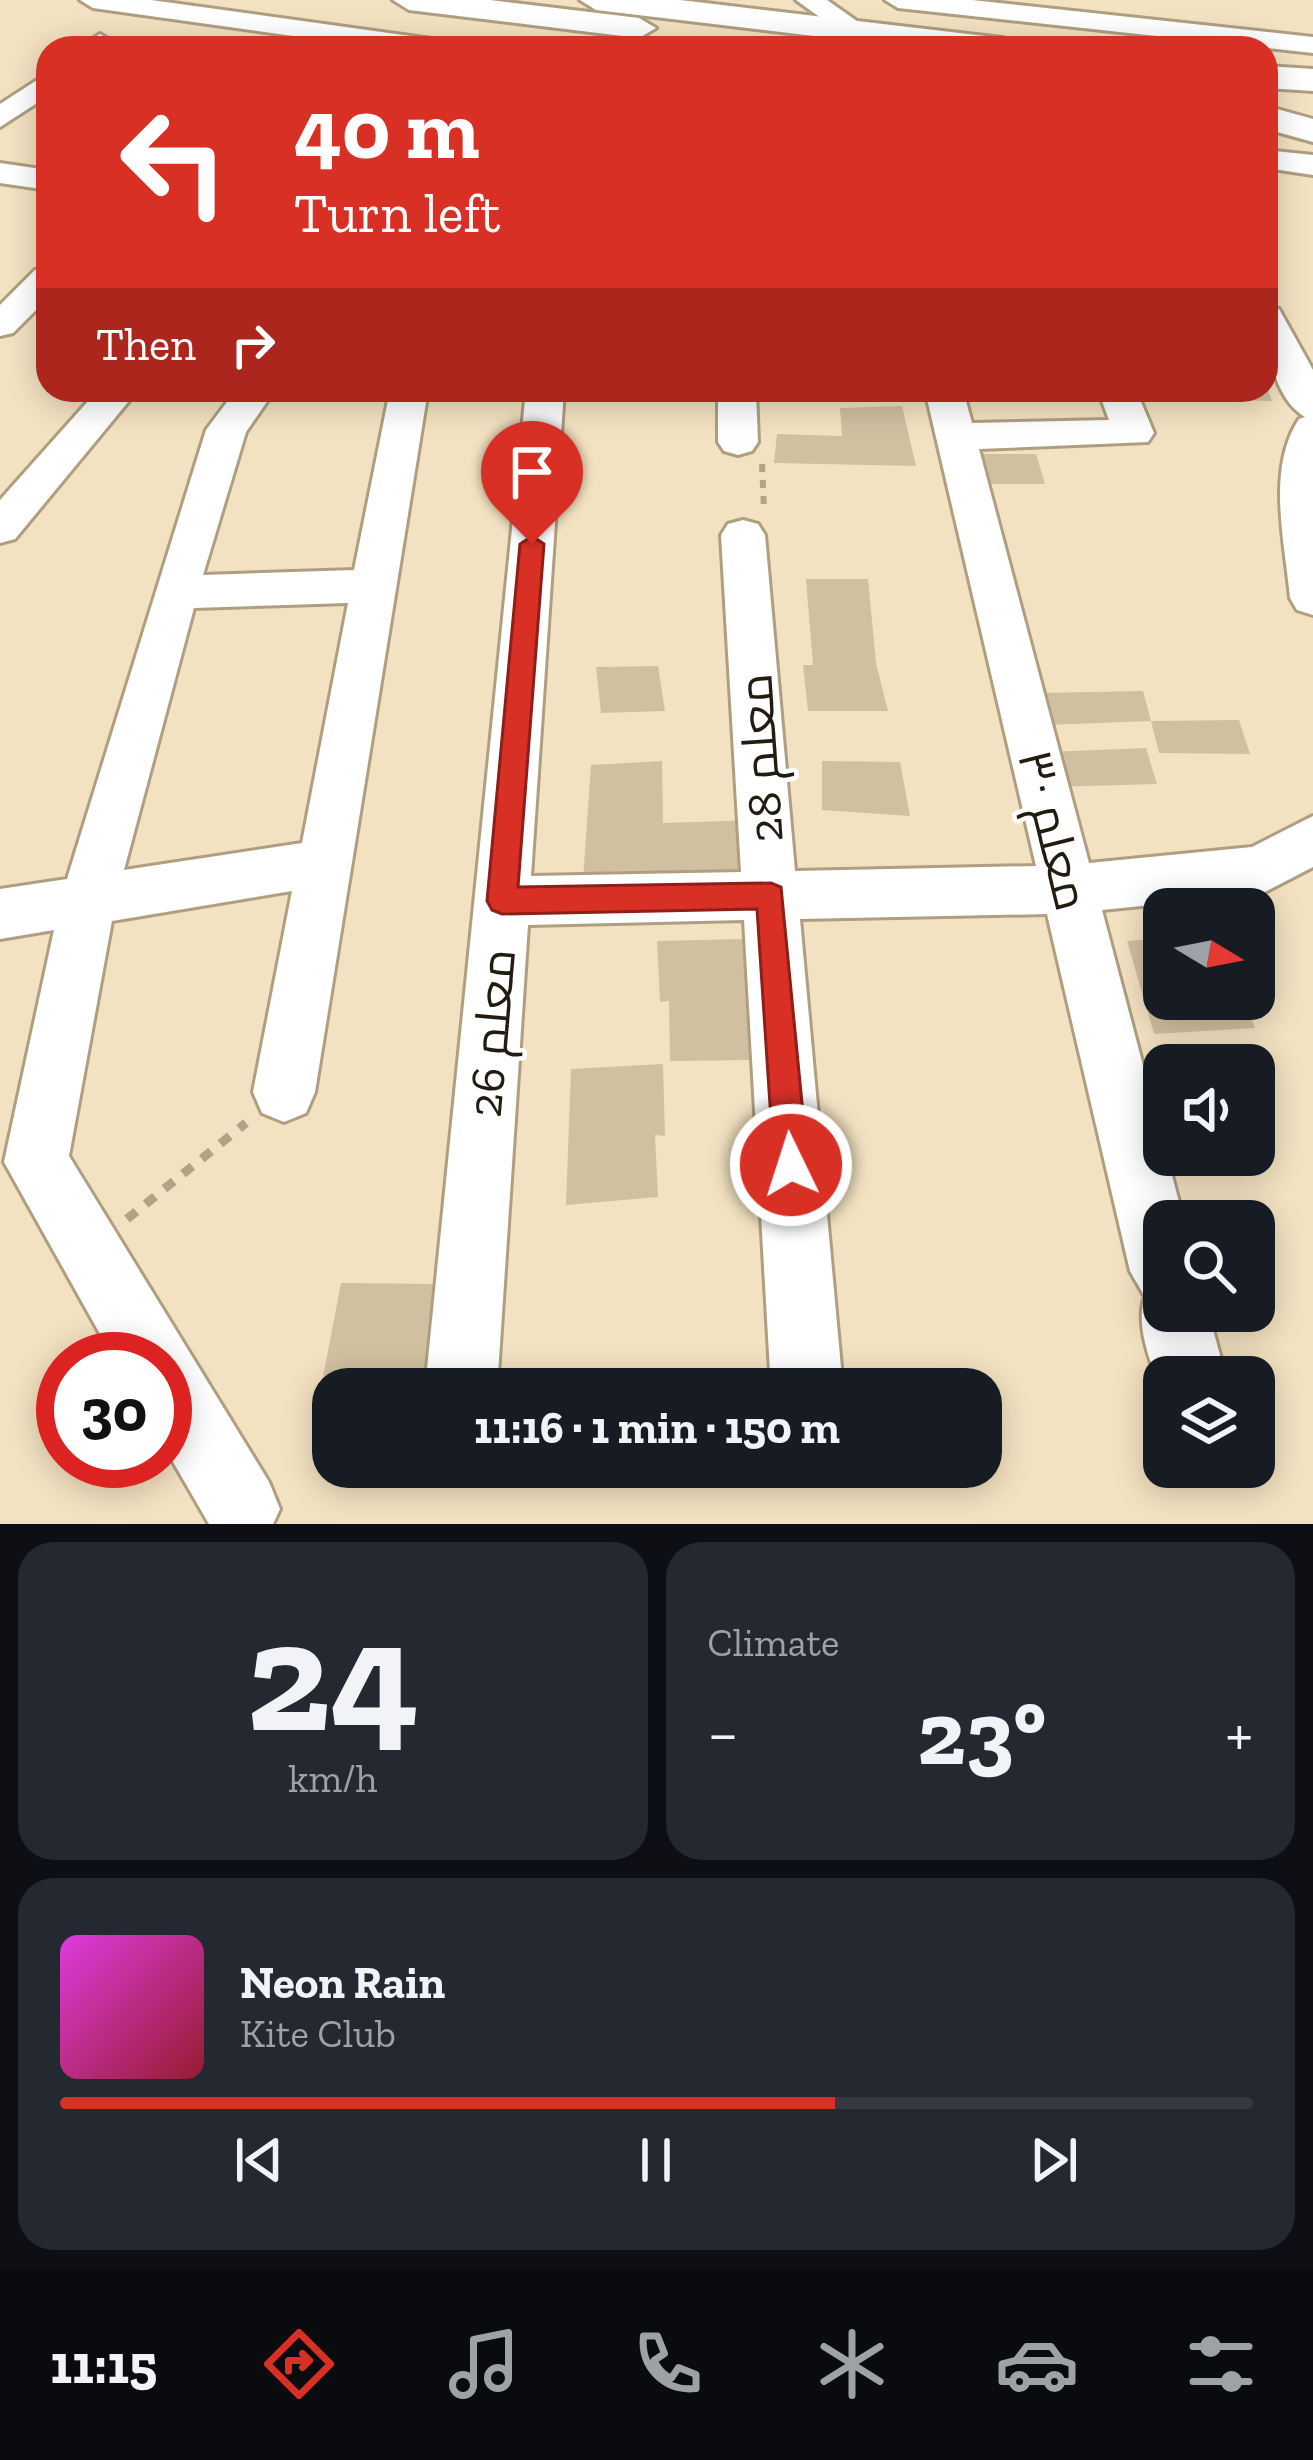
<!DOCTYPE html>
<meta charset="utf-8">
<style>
body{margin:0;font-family:"Zilla Slab",Cairo,serif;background:#242831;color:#f1f3f6;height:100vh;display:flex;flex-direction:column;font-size:45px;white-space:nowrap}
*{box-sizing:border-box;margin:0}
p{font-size:39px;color:#9ea1a6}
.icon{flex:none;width:66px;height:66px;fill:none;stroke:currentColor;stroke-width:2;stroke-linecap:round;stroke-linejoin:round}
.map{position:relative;height:1524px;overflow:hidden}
.details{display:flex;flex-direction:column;gap:18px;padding:18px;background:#0d0f14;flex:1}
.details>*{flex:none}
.banner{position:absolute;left:36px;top:36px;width:1242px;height:366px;border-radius:36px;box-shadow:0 6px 30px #0003;background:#d93025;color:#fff;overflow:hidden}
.needle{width:78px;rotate:100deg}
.buttons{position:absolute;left:1143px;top:888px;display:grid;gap:24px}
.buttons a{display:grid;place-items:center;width:132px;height:132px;border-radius:24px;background:#171b24;box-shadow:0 6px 30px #0003;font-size:60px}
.speed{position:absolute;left:36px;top:1332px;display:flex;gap:24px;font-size:60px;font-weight:700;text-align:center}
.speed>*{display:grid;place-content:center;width:156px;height:156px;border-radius:50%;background:#171b24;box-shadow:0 6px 30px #0003;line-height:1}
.speed .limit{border:18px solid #d22;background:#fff;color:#111}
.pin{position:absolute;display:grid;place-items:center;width:102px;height:102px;color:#fff;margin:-123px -51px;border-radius:50% 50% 50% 0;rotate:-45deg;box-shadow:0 0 12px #0007}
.pin .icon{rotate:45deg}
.me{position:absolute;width:132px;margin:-66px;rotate:356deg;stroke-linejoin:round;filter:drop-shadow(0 0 9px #0008)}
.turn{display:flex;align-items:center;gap:42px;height:252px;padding:0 60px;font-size:54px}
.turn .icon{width:156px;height:156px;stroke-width:2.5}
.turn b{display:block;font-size:84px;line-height:102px}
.then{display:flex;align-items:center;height:114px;padding:0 60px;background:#0003;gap:24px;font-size:45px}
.big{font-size:90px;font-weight:700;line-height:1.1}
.details .tile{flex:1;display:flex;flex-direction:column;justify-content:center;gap:18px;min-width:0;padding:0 42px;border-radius:36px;background:#242831}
.details .dial{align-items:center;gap:0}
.dial b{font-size:156px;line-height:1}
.song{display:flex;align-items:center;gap:36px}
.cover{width:144px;height:144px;border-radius:18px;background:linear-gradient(135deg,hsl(300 70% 55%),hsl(350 70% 35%))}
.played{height:12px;border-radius:6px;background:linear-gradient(90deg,#d93025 65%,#363941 65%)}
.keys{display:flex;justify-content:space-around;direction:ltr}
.heat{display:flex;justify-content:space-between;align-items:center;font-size:66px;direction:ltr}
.details .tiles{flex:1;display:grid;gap:18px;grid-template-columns:1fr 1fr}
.tile:last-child{grid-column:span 2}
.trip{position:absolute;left:312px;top:1368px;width:690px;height:120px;border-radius:36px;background:#171b24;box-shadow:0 6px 30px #0003;font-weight:700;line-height:120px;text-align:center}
.menu{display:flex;height:192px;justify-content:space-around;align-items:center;background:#090b0e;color:#9ea1a6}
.menu .icon{width:84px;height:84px}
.menu .active{color:#d93025}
.menu b{font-size:54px;color:#f1f3f6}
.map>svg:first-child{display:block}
.building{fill:#d1c0a0}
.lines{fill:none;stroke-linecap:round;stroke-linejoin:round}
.minor-casing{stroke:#af9f80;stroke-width:6}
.major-casing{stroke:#af9f80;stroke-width:6}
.path-far1{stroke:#b0a388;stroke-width:6;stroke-dasharray:8 8;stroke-linecap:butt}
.path{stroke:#b0a388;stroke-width:9;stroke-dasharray:12 12;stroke-linecap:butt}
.minor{fill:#fff;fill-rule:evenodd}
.major{fill:#fff;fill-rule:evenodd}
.route{fill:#d93025;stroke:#8d1f18;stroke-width:3}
.labels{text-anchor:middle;stroke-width:9;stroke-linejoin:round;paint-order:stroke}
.street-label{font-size:48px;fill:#221c10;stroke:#fff}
</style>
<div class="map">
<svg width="1313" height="1524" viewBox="0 0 1313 1524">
<rect width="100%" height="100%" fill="#f3e2c1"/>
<g class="building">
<polygon points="1203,390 1268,390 1272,401 1207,399"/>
<polygon points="902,406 916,466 774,463 777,434 842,436 840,408"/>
<polygon points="956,454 1036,454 1045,484 962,484"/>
<polygon points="806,579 868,579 876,663 888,711 808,711 803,665 813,665"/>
<polygon points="658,666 665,711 601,713 596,667"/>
<polygon points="1143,691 1151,721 1046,725 1040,693"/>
<polygon points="1239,720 1250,754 1159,753 1151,721"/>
<polygon points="1146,748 1157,784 1053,787 1047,752"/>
<polygon points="662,761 663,823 757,820 762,877 583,880 591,765"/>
<polygon points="822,761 900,762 910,816 822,810"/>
<polygon points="1164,938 1164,999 1244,999 1255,1028 1154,1034 1127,941"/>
<polygon points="743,939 757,1060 670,1061 669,1001 660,1002 657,941"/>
<polygon points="663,1064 665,1136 655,1135 658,1197 566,1205 571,1069"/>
<polygon points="341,1283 444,1284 436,1378 323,1377"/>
</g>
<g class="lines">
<g class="minor-casing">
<g id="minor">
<polygon points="80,0 151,0 439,40 453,48 379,48 93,8"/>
<polygon points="796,0 827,0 871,31 867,37 847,37"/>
<polygon points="885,0 972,0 1313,37 1313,53 898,8"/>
<polygon points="100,34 114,42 110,48 78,48"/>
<polygon points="48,73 48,96 0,127 0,104"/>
<polygon points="1266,150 1313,155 1313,175 1266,168"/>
<polygon points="0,163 48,170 48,190 0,183"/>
<polygon points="48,267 48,298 13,333 0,336 0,305 35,270"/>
<path d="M1266,306l13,3 34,61v245l-16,-5 -7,-12c-5,-56 -24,-129 9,-179l6,-2c-34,-21 -39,-75 -39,-111z"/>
<polygon points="98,390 138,390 15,539 0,543 0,500"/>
<path d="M236,390h39l-29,42 -43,143 151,-5 36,-180h38l-113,702 -9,21 -22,9 -22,-9 -9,-21 39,-201 -180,30 -43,235 200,326 11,27 -7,15h-64l-44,-76v-89h-51l-110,-197 50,-232 -54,9v-50l67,-10 139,-449zM348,603l-46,240 -178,27 70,-262z"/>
<path d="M526,390h38l-33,486 210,-4 -20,-337 7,-11 15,-4 15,4 7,11 30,336 241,-5 -111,-476h38l9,33 137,-3 -11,-30h38l18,43 -6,9 -169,7 110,414 163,-16 61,-31v51l-52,27 -159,16 82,311h-20v90h44l18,66h-62v20c-11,-27 -30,-72 -19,-100l-15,-26 -83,-357 -247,5 43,470h-72l-27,-469 -216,5 -31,464h-72z"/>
<polygon points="718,390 756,390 758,442 752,451 738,455 724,451 718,442"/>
</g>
</g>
<g class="major-casing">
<g id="major">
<polygon points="393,0 490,0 639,18 656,28 639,38 409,10"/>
<polygon points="580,0 680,0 1002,38 1014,41 1019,48 915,48 596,10"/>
<polygon points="1266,66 1313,69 1313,91 1266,88"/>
<polygon points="1266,106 1313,119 1313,142 1266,129"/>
</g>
</g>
<polyline class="path-far1" points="762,464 764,509"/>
<polyline class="path" points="127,1219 246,1123"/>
<use href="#minor" class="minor"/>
<use href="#major" class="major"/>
</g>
<polygon class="route" points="532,536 544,544 518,887 771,883 781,887 808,1165 803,1177 791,1182 779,1177 774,1165 757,909 502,914 492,910 487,901 520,544"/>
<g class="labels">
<g class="street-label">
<text transform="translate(760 758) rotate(-94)" y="17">معلم 28</text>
<text transform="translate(1054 830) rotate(76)" y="17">معلم ۳۰</text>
<text transform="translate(491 1033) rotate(-85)" y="17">معلم 26</text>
</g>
</g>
</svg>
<div class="buttons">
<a><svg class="needle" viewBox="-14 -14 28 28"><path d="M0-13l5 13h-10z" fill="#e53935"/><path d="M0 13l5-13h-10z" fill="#9ea1a6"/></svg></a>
<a><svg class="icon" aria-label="sound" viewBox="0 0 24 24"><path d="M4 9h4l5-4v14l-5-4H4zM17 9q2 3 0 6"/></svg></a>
<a><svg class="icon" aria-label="search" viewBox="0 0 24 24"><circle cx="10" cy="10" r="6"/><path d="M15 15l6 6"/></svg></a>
<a><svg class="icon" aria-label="layers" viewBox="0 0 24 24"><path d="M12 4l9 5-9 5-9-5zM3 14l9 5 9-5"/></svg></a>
</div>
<div class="speed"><div class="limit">30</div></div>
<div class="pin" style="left:532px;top:544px;background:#d93025"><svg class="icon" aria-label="arrive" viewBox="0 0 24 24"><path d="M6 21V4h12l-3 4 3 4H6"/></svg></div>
<svg class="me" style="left:791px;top:1165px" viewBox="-20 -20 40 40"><circle r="17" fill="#d93025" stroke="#fff" stroke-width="3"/><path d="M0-11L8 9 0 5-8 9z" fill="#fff"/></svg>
<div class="trip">11:16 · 1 min · 150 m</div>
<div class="banner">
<div class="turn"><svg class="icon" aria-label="left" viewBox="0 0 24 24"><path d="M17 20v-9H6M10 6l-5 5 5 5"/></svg><div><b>40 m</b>Turn left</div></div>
<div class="then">Then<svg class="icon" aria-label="right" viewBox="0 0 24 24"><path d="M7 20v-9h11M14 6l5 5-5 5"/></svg></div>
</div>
</div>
<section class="details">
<div class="tiles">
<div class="tile dial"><b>24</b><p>km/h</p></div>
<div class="tile"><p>Climate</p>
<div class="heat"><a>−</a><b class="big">23°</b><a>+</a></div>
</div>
<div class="tile">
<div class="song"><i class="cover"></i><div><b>Neon Rain</b><p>Kite Club</p></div></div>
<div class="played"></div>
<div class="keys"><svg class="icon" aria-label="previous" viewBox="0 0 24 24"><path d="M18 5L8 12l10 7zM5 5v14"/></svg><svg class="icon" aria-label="pause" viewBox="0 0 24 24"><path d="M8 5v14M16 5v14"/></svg><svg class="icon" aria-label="next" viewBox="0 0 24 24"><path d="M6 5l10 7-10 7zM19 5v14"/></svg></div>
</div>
</div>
</section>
<nav class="menu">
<b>11:15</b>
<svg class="icon active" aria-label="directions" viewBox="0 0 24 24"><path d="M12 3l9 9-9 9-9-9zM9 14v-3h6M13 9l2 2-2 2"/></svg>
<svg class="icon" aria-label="music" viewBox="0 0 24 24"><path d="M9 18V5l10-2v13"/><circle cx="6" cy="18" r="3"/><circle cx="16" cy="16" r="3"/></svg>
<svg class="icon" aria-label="phone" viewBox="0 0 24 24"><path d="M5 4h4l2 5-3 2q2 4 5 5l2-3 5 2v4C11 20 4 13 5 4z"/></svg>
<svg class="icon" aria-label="climate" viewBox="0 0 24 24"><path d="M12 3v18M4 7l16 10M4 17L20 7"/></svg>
<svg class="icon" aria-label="car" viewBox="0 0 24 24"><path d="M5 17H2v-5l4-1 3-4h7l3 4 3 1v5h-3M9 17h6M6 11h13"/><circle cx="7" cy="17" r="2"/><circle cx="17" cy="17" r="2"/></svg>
<svg class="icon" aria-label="filters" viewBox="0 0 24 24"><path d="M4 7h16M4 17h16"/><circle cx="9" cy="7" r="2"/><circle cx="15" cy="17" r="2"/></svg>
</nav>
